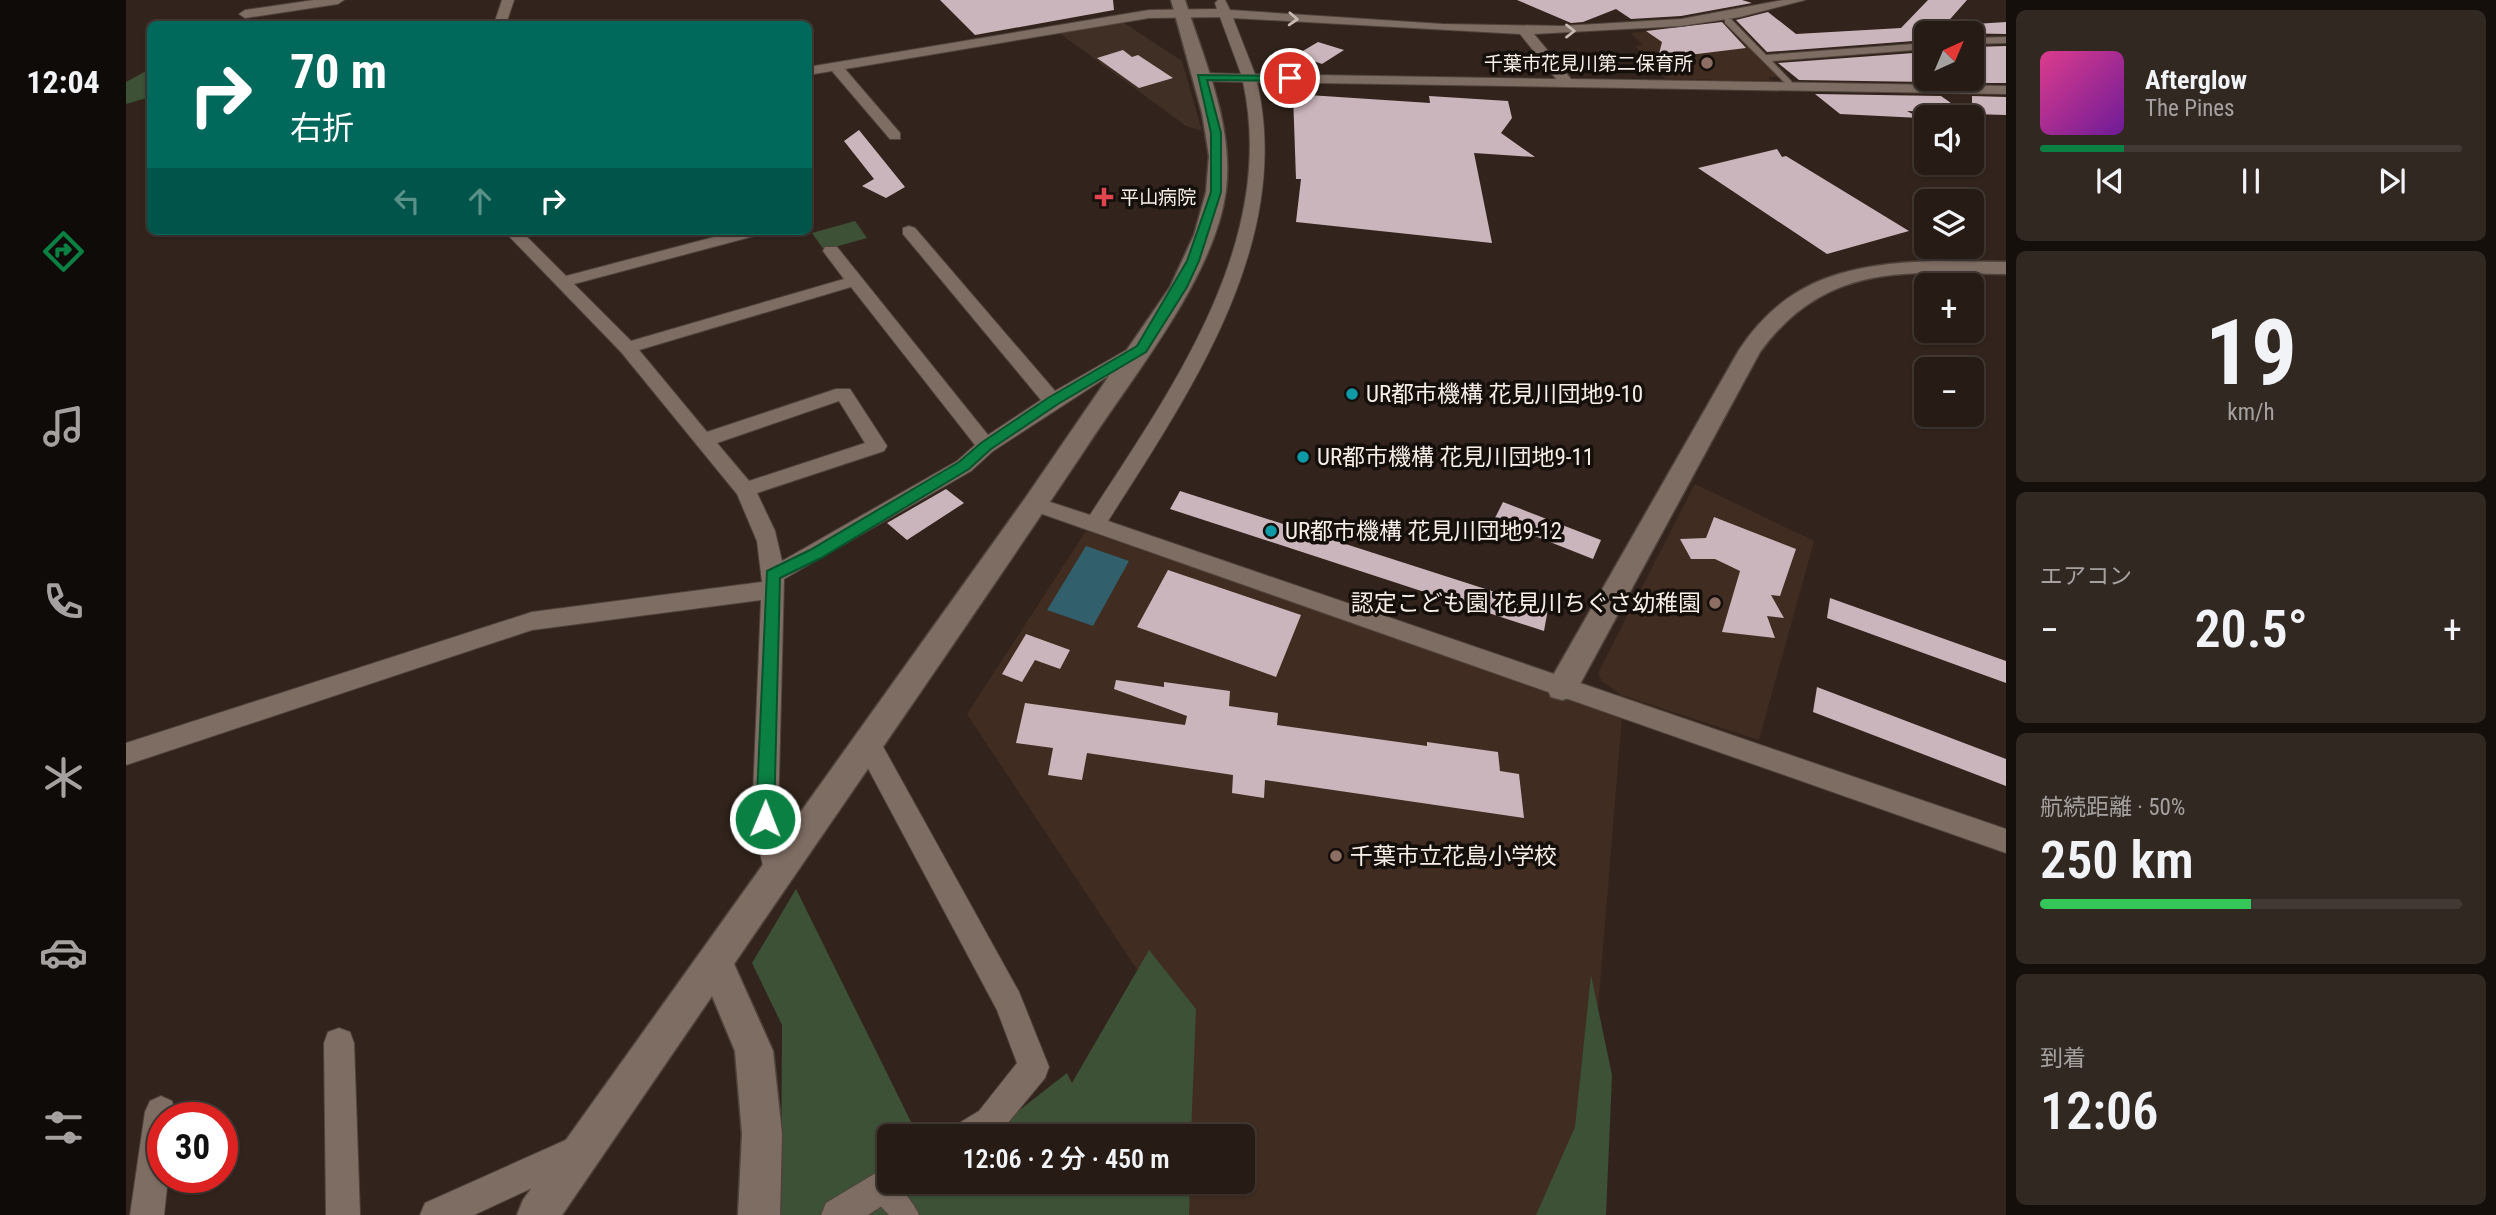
<!DOCTYPE html>
<html lang="ja">
<meta charset="utf-8">
<style>
body{margin:0;font-family:"Roboto Condensed","Noto Sans JP",sans-serif;background:#322822;color:#f1f3f6;height:100vh;display:flex;flex-direction:column;font-size:26px;white-space:nowrap}
*{box-sizing:border-box;margin:0}
p{font-size:23px;color:#a4a1a0}
.icon{flex:none;width:38px;height:38px;fill:none;stroke:currentColor;stroke-width:2;stroke-linecap:round;stroke-linejoin:round}
.map{position:relative;flex:1;overflow:hidden}
.details{display:flex;flex-direction:column;gap:10px;padding:10px;background:#150f0c;width:490px}
.details>*{flex:none}
.hud{position:absolute;left:21px;top:21px;width:665px;height:214px;border-radius:10px;box-shadow:0 2px 5px #0004,0 0 0 2px #423934;background:#00695c;color:#fff;overflow:hidden}
.needle{width:46px;rotate:44deg}
.fabs{position:absolute;left:1788px;top:21px;display:grid;gap:14px}
.fabs a{display:grid;place-items:center;width:70px;height:70px;border-radius:10px;background:#261b15;box-shadow:0 2px 5px #0004,0 0 0 2px #423934;font-size:35px}
.speed{position:absolute;left:21px;top:1102px;display:flex;gap:14px;font-size:35px;font-weight:700;text-align:center}
.speed>*{display:grid;place-content:center;width:91px;height:91px;border-radius:50%;background:#261b15;box-shadow:0 2px 5px #0004,0 0 0 2px #423934;line-height:1}
.speed .limit{border:10px solid #d22;background:#fff;color:#111}
.pin{position:absolute;display:grid;place-items:center;width:60px;height:60px;color:#fff;margin:-30px;border:4px solid #fff;border-radius:50%;box-shadow:0 2px 7px #0007}
.me{position:absolute;width:77px;margin:-38px;rotate:1deg;stroke-linejoin:round;filter:drop-shadow(0 0 5px #0008)}
.turn{display:flex;align-items:center;gap:24px;height:147px;padding:0 28px;font-size:32px}
.turn .icon{width:91px;height:91px;stroke-width:2.5}
.turn b{display:block;font-size:49px;line-height:60px}
.lanes{display:flex;align-items:center;height:66px;padding:0 28px;background:#0003;justify-content:center;gap:35px;direction:ltr}
.lanes .off{opacity:.35}
.big{font-size:52px;font-weight:600;line-height:1.1}
.details .card{flex:1;display:flex;flex-direction:column;justify-content:center;gap:10px;min-width:0;padding:0 24px;border-radius:10px;background:#322822}
.details .dial{align-items:center;gap:0}
.dial b{font-size:91px;line-height:1}
.song{display:flex;align-items:center;gap:21px}
.cover{width:84px;height:84px;border-radius:10px;background:linear-gradient(135deg,hsl(330 70% 55%),hsl(280 70% 35%))}
.played{height:7px;border-radius:4px;background:linear-gradient(90deg,#0b8043 20%,#423934 20%)}
.keys{display:flex;justify-content:space-around;direction:ltr}
.heat{display:flex;justify-content:space-between;align-items:center;font-size:38px;direction:ltr}
.charge{height:10px;border-radius:5px;background:linear-gradient(90deg,#34c759 50%,#423934 0)}
.trip{position:absolute;left:751px;top:1124px;width:378px;height:70px;border-radius:10px;background:#261b15;box-shadow:0 2px 5px #0004,0 0 0 2px #423934;font-weight:600;line-height:70px;text-align:center}
main{display:flex;flex:1;min-height:0}
.menu{display:flex;flex-direction:column;width:126px;justify-content:space-around;align-items:center;background:#0f0b08;color:#a4a1a0}
.menu .icon{width:49px;height:49px}
.menu .on{color:#0b8043}
.menu b{font-size:32px;color:#f1f3f6}
.map>svg:first-child{display:block}
.commercial{fill:#3f2f24}
.built{fill:#402c20}
.green{fill:#3c5136}
.water{fill:#315f6c}
.building{fill:#cbb5bc}
.lines{fill:none;stroke-linecap:round;stroke-linejoin:round}
.pedestrian-casing{stroke:#4f433c;stroke-width:2}
.minor-casing{stroke:#4f433c;stroke-width:2}
.tertiary-casing{stroke:#4f433c;stroke-width:3}
.pedestrian{fill:#7e6d63;fill-rule:evenodd}
.minor{fill:#7e6d63;fill-rule:evenodd}
.tertiary{fill:#7e6d63;fill-rule:evenodd}
.oneway{stroke:#c7bab3}
.route{fill:#0b8043;stroke:#07532c;stroke-width:2}
.education-dot{fill:#8d6e63;stroke:#150f0b;stroke-width:2.5}
.health-dot{fill:#e0444e;stroke:#150f0b;stroke-width:2.5}
.culture-dot{fill:#0f9aa8;stroke:#150f0b;stroke-width:2.5}
.labels{text-anchor:middle;stroke-width:7;stroke-linejoin:round;paint-order:stroke}
.far-poi-label{font-size:19px;fill:#f8eee8;stroke:#150f0b;text-anchor:end}
.poi-label{font-size:23px;fill:#f8eee8;stroke:#150f0b;text-anchor:start}
</style>
<main>
<nav class="menu">
<b>12:04</b>
<svg class="icon on" aria-label="directions" viewBox="0 0 24 24"><path d="M12 3l9 9-9 9-9-9zM9 14v-3h6M13 9l2 2-2 2"/></svg>
<svg class="icon" aria-label="music" viewBox="0 0 24 24"><path d="M9 18V5l10-2v13"/><circle cx="6" cy="18" r="3"/><circle cx="16" cy="16" r="3"/></svg>
<svg class="icon" aria-label="phone" viewBox="0 0 24 24"><path d="M5 4h4l2 5-3 2q2 4 5 5l2-3 5 2v4C11 20 4 13 5 4z"/></svg>
<svg class="icon" aria-label="climate" viewBox="0 0 24 24"><path d="M12 3v18M4 7l16 10M4 17L20 7"/></svg>
<svg class="icon" aria-label="car" viewBox="0 0 24 24"><path d="M5 17H2v-5l4-1 3-4h7l3 4 3 1v5h-3M9 17h6M6 11h13"/><circle cx="7" cy="17" r="2"/><circle cx="17" cy="17" r="2"/></svg>
<svg class="icon" aria-label="filters" viewBox="0 0 24 24"><path d="M4 7h16M4 17h16"/><circle cx="9" cy="7" r="2"/><circle cx="15" cy="17" r="2"/></svg>
</nav>
<div class="map">
<svg width="1880" height="1215" viewBox="0 0 1880 1215">
<rect width="100%" height="100%" fill="#32241c"/>
<polygon class="commercial" points="995,21 1056,61 1076,131 1060,126 932,32"/>
<g class="built">
<polygon points="1592,24 1624,48 1651,77 1642,77 1645,81 1540,79 1509,46 1517,45 1505,33"/>
<polygon points="1569,484 1688,541 1633,740 1495,695 1476,681 1472,673"/>
<polygon points="960,531 1496,717 1455,1215 1025,1215 1026,1181 1116,1181 1116,1136 1026,1136 1028,995 841,714"/>
</g>
<g class="green">
<polygon points="24,69 24,97 0,104 0,82"/>
<polygon points="729,221 741,238 698,250 686,233"/>
<polygon points="670,889 792,1136 763,1136 763,1181 1064,1181 1063,1215 655,1215 656,1025 626,963"/>
<polygon points="1023,950 1070,1009 1065,1136 860,1136 941,1073 946,1083"/>
<polygon points="1465,975 1486,1075 1480,1215 1410,1215 1449,1127"/>
</g>
<polygon class="water" points="960,546 1003,561 967,626 921,610"/>
<g class="building">
<polygon points="814,0 987,0 988,10 849,35"/>
<polygon points="1391,0 1616,0 1626,3 1555,16 1505,19 1490,9 1457,22 1445,23"/>
<polygon points="1802,0 1841,0 1818,26 1880,22 1880,34 1827,33 1817,27 1812,33 1801,33 1801,40 1641,52 1610,20 1642,12 1670,34 1775,28"/>
<polygon points="1596,22 1620,48 1563,55 1561,67 1531,62 1536,42 1520,31"/>
<polygon points="1192,42 1218,50 1196,64 1170,55"/>
<polygon points="1880,46 1880,83 1846,83 1846,47"/>
<polygon points="997,50 1006,57 1012,55 1047,78 1013,88 971,58"/>
<polygon points="1801,52 1801,82 1673,80 1652,63"/>
<polygon points="1167,94 1304,103 1303,96 1382,101 1386,118 1375,133 1409,157 1348,153 1366,243 1170,222 1175,179 1170,179"/>
<polygon points="1689,94 1815,96 1839,113 1781,111 1794,118 1714,114"/>
<polygon points="1846,96 1880,97 1880,115 1846,114"/>
<polygon points="733,130 779,187 760,198 736,186 748,179 718,141"/>
<polygon points="1651,149 1656,157 1660,156 1783,231 1701,254 1572,168"/>
<polygon points="820,489 838,503 781,540 761,523"/>
<polygon points="1054,491 1422,609 1418,631 1044,509"/>
<polygon points="1377,502 1475,540 1467,559 1368,520"/>
<polygon points="1588,517 1670,549 1654,596 1645,595 1658,618 1641,616 1649,638 1596,632 1614,571 1589,559 1565,559 1554,539 1580,538"/>
<polygon points="1042,570 1175,615 1150,677 1011,627"/>
<polygon points="1704,598 1880,661 1880,683 1701,618"/>
<polygon points="900,634 944,650 934,669 909,660 896,682 876,674"/>
<polygon points="990,680 1038,687 1038,682 1104,691 1103,706 1152,713 1151,725 1301,746 1301,742 1372,752 1374,771 1393,774 1398,818 1139,780 1138,798 1106,793 1107,775 961,753 956,780 922,775 927,748 890,743 899,703 1059,725 1061,716 988,689"/>
<polygon points="1691,687 1880,759 1880,786 1687,712"/>
</g>
<g class="lines">
<g class="pedestrian-casing">
<g id="pedestrian">
<polygon points="1599,19 1605,19 1640,55 1801,43 1801,49 1646,61 1666,82 1661,85 1599,23"/>
<polygon points="1880,37 1880,43 1846,44 1846,38"/>
<path d="M754,1174c14,6 32,25 39,41h-30l-18,-19 -4,-9 4,-9z"/>
</g>
</g>
<g class="minor-casing">
<g id="minor">
<polygon points="188,0 218,0 212,4 119,18 113,14 119,10"/>
<polygon points="376,0 388,0 380,24 368,24"/>
<path d="M1092,0h7l5,10 213,14 119,2 119,-7 102,-19h22l-65,17 -59,9 -147,8 37,45 435,7v8l-749,-12c37,161 -68,311 -149,439l898,308v24l-978,-344 -3,-5 3,-5 7,-2 55,18c82,-126 188,-274 153,-433l-42,-1 -7,-4 7,-4 40,1 -21,-57 -71,1 -304,51 55,64v6h-10l-58,-68 -24,4v-8l341,-57 68,-1 -2,-6zM1107,18l287,16 36,45 -301,-5z"/>
<path d="M783,226l6,2 140,163 80,-46h12l3,4 -157,102 -22,20 -187,108 -6,240 13,55 -4,9 -10,4 -10,-4 -15,-64 9,-219 -229,30 -406,135v-22l406,-131 230,-30 -5,-41 -20,-47 -116,-142 -117,-121h17l45,45 171,-45h22l-1,4 -184,49 57,57 213,-62 -21,-28 2,-4h12l151,188 53,-35 -138,-166v-6zM725,287l124,158 -18,16 -175,100 -7,-30 -18,-38 127,-42 3,-5 -37,-57h-14l-129,43 -68,-82zM713,401l26,42 -116,38 -32,-38z"/>
<polygon points="741,731 750,734 893,992 923,1067 919,1078 871,1136 825,1136 830,1125 853,1111 891,1063 871,1010 728,742 732,734"/>
<polygon points="213,1028 224,1032 228,1043 234,1215 200,1215 198,1043 202,1032"/>
<polygon points="35,1096 46,1101 50,1118 37,1118 37,1178 42,1178 38,1215 4,1215 19,1112 24,1101"/>
<polygon points="451,1135 462,1140 467,1151 462,1162 348,1215 294,1215 299,1203"/>
<polygon points="763,1165 763,1181 780,1181 776,1193 742,1215 695,1215 700,1203"/>
</g>
</g>
<g class="tertiary-casing">
<g id="tertiary">
<path d="M1045,0h14c19,60 49,126 41,190 -11,86 -91,183 -138,255 -116,174 -236,346 -354,519l39,87 9,83 -2,81h-42l4,-81 -7,-83 -23,-55 -150,219h-45l6,-15 503,-703 144,-210 24,-52 12,-43 3,-36 -7,-43z"/>
<path d="M1808,261l72,1v12c-101,-2 -180,-12 -246,78l-187,345 -11,3 -11,-3 -4,-9 4,-9 188,-329c48,-73 112,-86 195,-89z"/>
</g>
</g>
<use href="#pedestrian" class="pedestrian"/>
<use href="#minor" class="minor"/>
<use href="#tertiary" class="tertiary"/>
</g>
<defs><path id="oneway-chevron" d="M-2-3.5L2.5 0L-2 3.5" fill="none" stroke-width="1.6" stroke-linecap="round" stroke-linejoin="round" transform="scale(1.75)"/></defs>
<g class="oneway">
<use href="#oneway-chevron" transform="translate(1167 19) rotate(3)"/>
<use href="#oneway-chevron" transform="translate(1444 31)"/>
</g>
<polygon class="route" points="1072,75 1164,76 1168,78 1164,81 1081,80 1095,133 1095,192 1073,261 1061,287 1020,352 932,404 865,449 843,469 695,558 654,578 648,819 646,825 639,827 633,825 630,819 641,571 684,550 833,462 855,443 922,398 1011,346 1061,261 1085,192 1085,133"/>
<g class="education-dot">
<circle cx="1581" cy="63" r="7"/>
<circle cx="1589" cy="603" r="7"/>
<circle cx="1210" cy="856" r="7"/>
</g>
<path class="health-dot" d="M974.5 186.5h7v7h7v7h-7v7h-7v-7h-7v-7h7z"/>
<g class="culture-dot">
<circle cx="1226" cy="394" r="7"/>
<circle cx="1177" cy="457" r="7"/>
<circle cx="1145" cy="531" r="7"/>
</g>
<g class="labels">
<g class="far-poi-label">
<text x="1567" y="70">千葉市花見川第二保育所</text>
<text x="994" y="204" text-anchor="start">平山病院</text>
</g>
<g class="poi-label">
<text x="1240" y="402">UR都市機構 花見川団地9-10</text>
<text x="1191" y="465">UR都市機構 花見川団地9-11</text>
<text x="1159" y="539">UR都市機構 花見川団地9-12</text>
<text x="1575" y="611" text-anchor="end">認定こども園 花見川ちぐさ幼稚園</text>
<text x="1224" y="864">千葉市立花島小学校</text>
</g>
</g>
</svg>
<div class="fabs">
<a><svg class="needle" viewBox="-14 -14 28 28"><path d="M0-13l5 13h-10z" fill="#e53935"/><path d="M0 13l5-13h-10z" fill="#a4a1a0"/></svg></a>
<a><svg class="icon" aria-label="sound" viewBox="0 0 24 24"><path d="M4 9h4l5-4v14l-5-4H4zM17 9q2 3 0 6"/></svg></a>
<a><svg class="icon" aria-label="layers" viewBox="0 0 24 24"><path d="M12 4l9 5-9 5-9-5zM3 14l9 5 9-5"/></svg></a>
<a>+</a>
<a>−</a>
</div>
<div class="speed"><div class="limit">30</div></div>
<div class="pin" style="left:1164px;top:78px;background:#d93025"><svg class="icon" aria-label="arrive" viewBox="0 0 24 24"><path d="M6 21V4h12l-3 4 3 4H6"/></svg></div>
<svg class="me" style="left:639px;top:819px" viewBox="-20 -20 40 40"><circle r="17" fill="#0b8043" stroke="#fff" stroke-width="3"/><path d="M0-11L8 9 0 5-8 9z" fill="#fff"/></svg>
<div class="trip">12:06 · 2 分 · 450 m</div>
<div class="hud">
<div class="turn"><svg class="icon" aria-label="right" viewBox="0 0 24 24"><path d="M7 20v-9h11M14 6l5 5-5 5"/></svg><div><b>70 m</b>右折</div></div>
<div class="lanes"><svg class="icon off" aria-label="left" viewBox="0 0 24 24"><path d="M17 20v-9H6M10 6l-5 5 5 5"/></svg><svg class="icon off" aria-label="ahead" viewBox="0 0 24 24"><path d="M12 20V5M6 11l6-6 6 6"/></svg><svg class="icon" aria-label="right" viewBox="0 0 24 24"><path d="M7 20v-9h11M14 6l5 5-5 5"/></svg></div>
</div>
</div>
<section class="details">
<div class="card">
<div class="song"><i class="cover"></i><div><b>Afterglow</b><p>The Pines</p></div></div>
<div class="played"></div>
<div class="keys"><svg class="icon" aria-label="previous" viewBox="0 0 24 24"><path d="M18 5L8 12l10 7zM5 5v14"/></svg><svg class="icon" aria-label="pause" viewBox="0 0 24 24"><path d="M8 5v14M16 5v14"/></svg><svg class="icon" aria-label="next" viewBox="0 0 24 24"><path d="M6 5l10 7-10 7zM19 5v14"/></svg></div>
</div>
<div class="card dial"><b>19</b><p>km/h</p></div>
<div class="card"><p>エアコン</p>
<div class="heat"><a>−</a><b class="big">20.5°</b><a>+</a></div>
</div>
<div class="card"><p>航続距離 · 50%</p><b class="big">250 km</b><div class="charge"></div></div>
<div class="card"><p>到着</p><b class="big">12:06</b></div>
</section>
</main>
